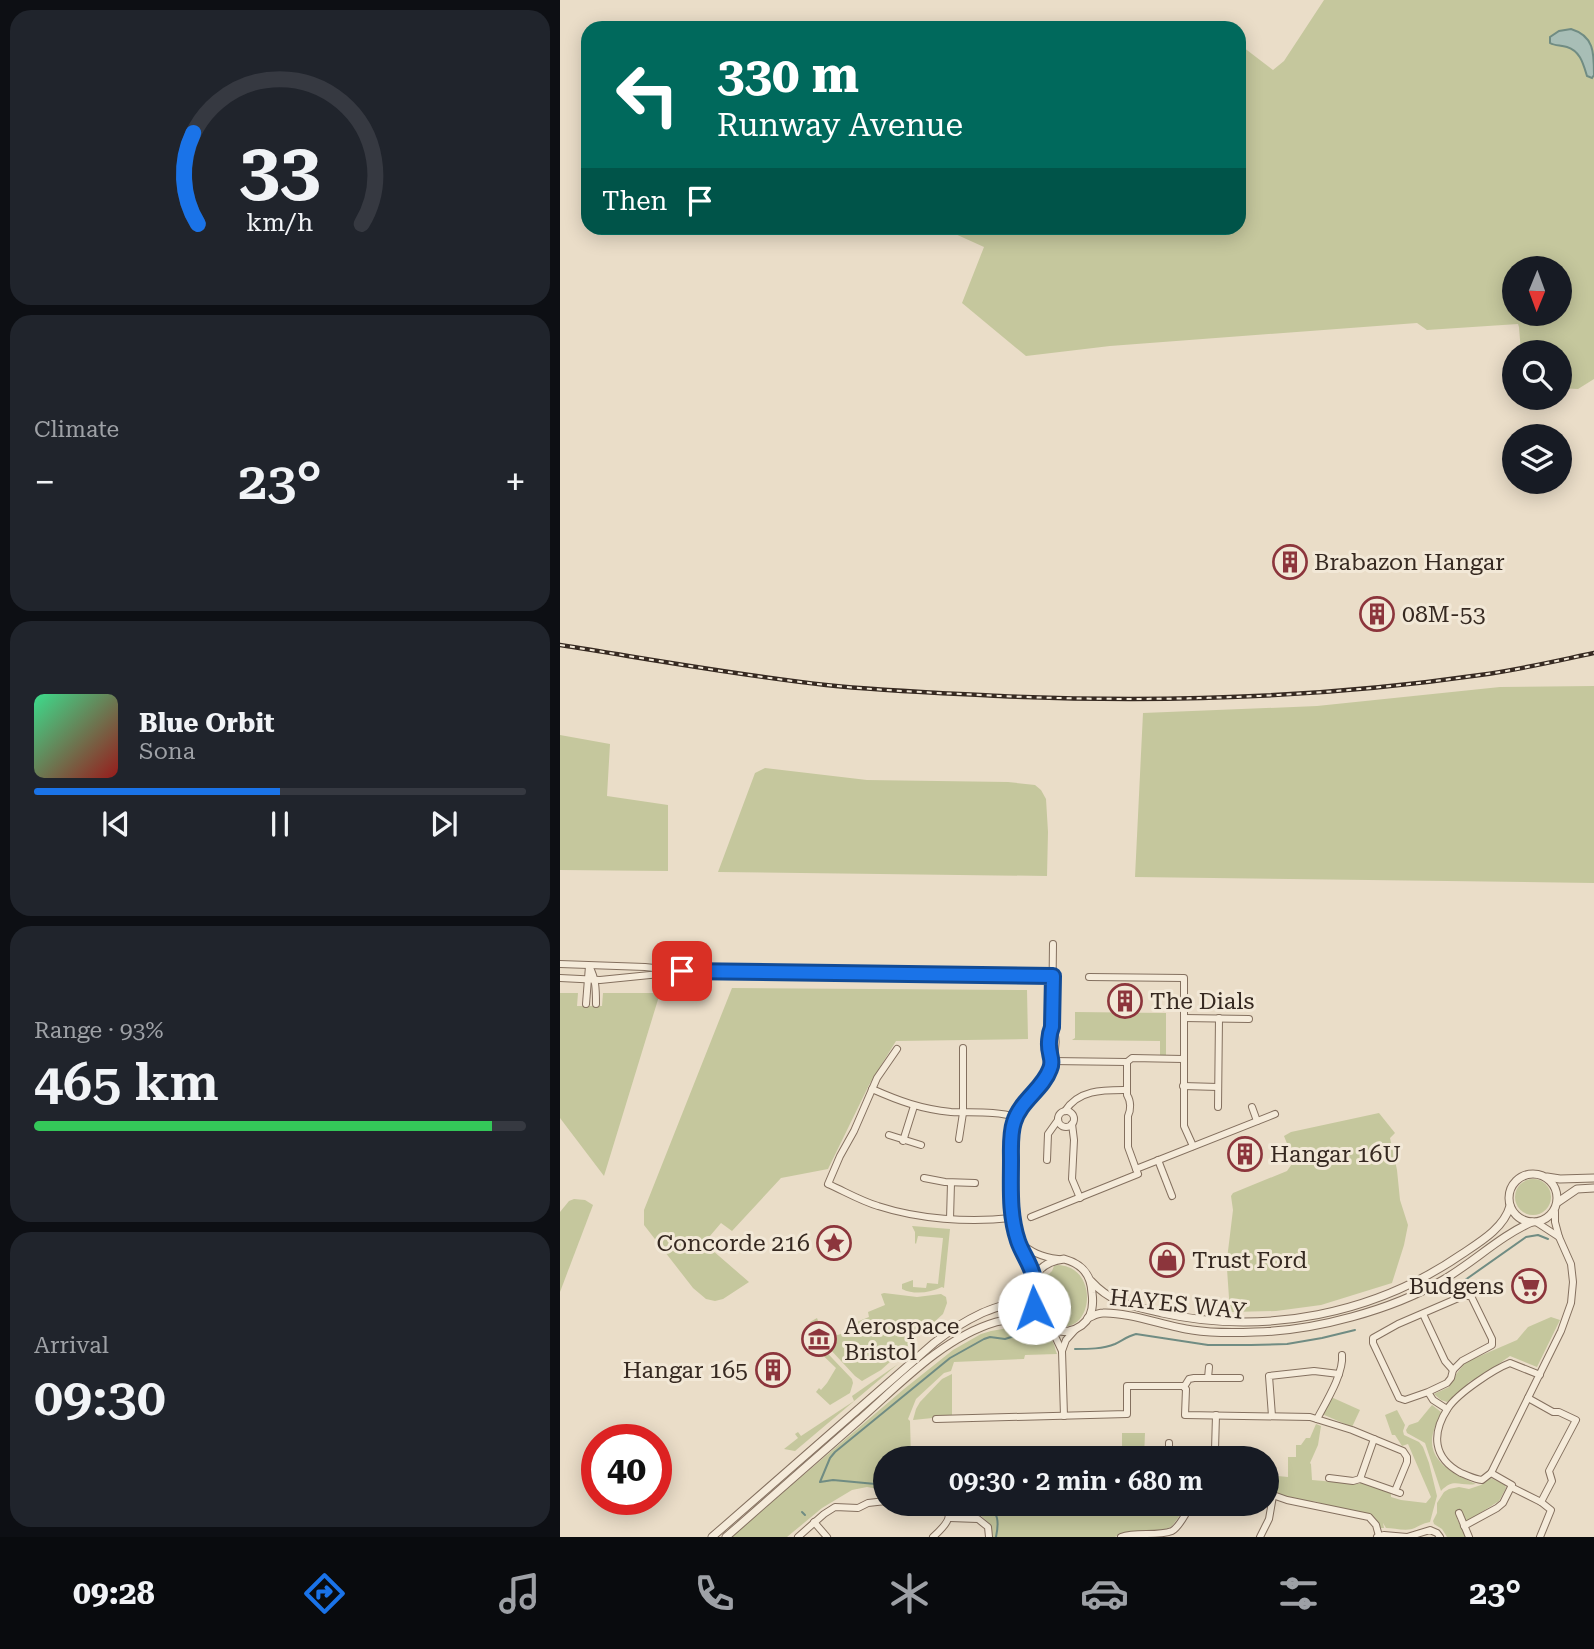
<!DOCTYPE html>
<meta charset="utf-8">
<style>
body{margin:0;font-family:"Roboto Serif",serif;background:#20242c;color:#f1f3f6;height:100vh;display:flex;flex-direction:column;font-size:26px;white-space:nowrap}
*{box-sizing:border-box;margin:0}
p{font-size:23px;color:#9ea1a6}
.icon{flex:none;width:38px;height:38px;fill:none;stroke:currentColor;stroke-width:2;stroke-linecap:round;stroke-linejoin:round}
.map{position:relative;flex:1;overflow:hidden}
.panel{display:flex;flex-direction:column;gap:10px;padding:10px;background:#0d0f14;width:560px}
.panel>*{flex:none}
.guide{position:absolute;left:21px;top:21px;width:665px;height:214px;border-radius:21px;box-shadow:0 4px 18px #0003;background:#00695c;color:#fff;overflow:hidden}
.needle{width:46px;rotate:181deg}
.buttons{position:absolute;left:942px;top:256px;display:grid;gap:14px}
.buttons a{display:grid;place-items:center;width:70px;height:70px;border-radius:50%;background:#171b24;box-shadow:0 4px 18px #0003;font-size:35px}
.speed{position:absolute;left:21px;top:1424px;display:flex;gap:14px;font-size:35px;font-weight:700;text-align:center}
.speed>*{display:grid;place-content:center;width:91px;height:91px;border-radius:50%;background:#171b24;box-shadow:0 4px 18px #0003;line-height:1}
.speed .limit{border:10px solid #d22;background:#fff;color:#111}
.pin{position:absolute;display:grid;place-items:center;width:60px;height:60px;color:#fff;margin:-30px;border-radius:14px;box-shadow:0 4px 10px #0006}
.me{position:absolute;width:77px;margin:-38px;rotate:357deg;stroke-linejoin:round;filter:drop-shadow(0 0 5px #0008)}
.turn{display:flex;align-items:center;gap:24px;height:147px;padding:0 21px;font-size:32px}
.turn .icon{width:91px;height:91px;stroke-width:2.5}
.turn b{display:block;font-size:49px;line-height:60px}
.then{display:flex;align-items:center;height:66px;padding:0 21px;background:#0003;gap:14px;font-size:26px}
.big{font-size:52px;font-weight:600;line-height:1.1}
.panel .widget{flex:1;display:flex;flex-direction:column;justify-content:center;gap:10px;min-width:0;padding:0 24px;border-radius:21px;background:#20242c}
.panel .dial{align-items:center;gap:0}
.dial svg{height:182px;overflow:visible;fill:none;stroke:#363941;stroke-width:7;stroke-linecap:round;text-anchor:middle}
.dial text{fill:#f1f3f6;stroke:none}
.song{display:flex;align-items:center;gap:21px}
.cover{width:84px;height:84px;border-radius:10px;background:linear-gradient(135deg,hsl(150 70% 55%),hsl(0 70% 35%))}
.played{height:7px;border-radius:4px;background:linear-gradient(90deg,#1a73e8 50%,#363941 50%)}
.keys{display:flex;justify-content:space-around;direction:ltr}
.heat{display:flex;justify-content:space-between;align-items:center;font-size:38px;direction:ltr}
.charge{height:10px;border-radius:5px;background:linear-gradient(90deg,#34c759 93%,#363941 0)}
.trip{position:absolute;left:313px;top:1446px;width:406px;height:70px;border-radius:35px;background:#171b24;box-shadow:0 4px 18px #0003;font-weight:600;line-height:70px;text-align:center}
.tab-bar{display:flex;height:112px;justify-content:space-around;align-items:center;background:#090b0e;color:#9ea1a6}
.tab-bar .icon{width:49px;height:49px}
.tab-bar .current{color:#1a73e8}
.tab-bar b{font-size:32px;color:#f1f3f6}
main{display:flex;flex:1;min-height:0}
.map>svg:first-child{display:block}
.green{fill:#c5c79d;fill-rule:evenodd}
.water{fill:#a8beb6;stroke:#708c83;stroke-width:2}
.lines{fill:none;stroke-linecap:round;stroke-linejoin:round}
.stream{stroke:#708c83;stroke-width:2}
.minor-casing{stroke:#84705f;stroke-width:8}
.tertiary-casing{stroke:#84705f;stroke-width:9}
.minor{stroke:#f5ebda;stroke-width:6}
.tertiary{stroke:#f5ebda;stroke-width:7}
.rail-casing{stroke:#362921;stroke-width:4.5}
.rail{stroke:#f2e8d7;stroke-width:2;stroke-dasharray:5;stroke-linecap:butt}
.route-casing{stroke:#114b97;stroke-width:18}
.route{stroke:#1a73e8;stroke-width:12}
.labels{text-anchor:middle;stroke-width:6;stroke-linejoin:round;paint-order:stroke}
.poi-label{font-size:23px;fill:#362921;stroke:#f2e8d7;text-anchor:start}
.street-label{font-size:23px;fill:#362921;stroke:#f2e8d7}
</style>
<main>
<section class="panel">
<div class="widget dial"><svg viewBox="0 0 100 80">
<path d="M14 69A42 42 0 1 1 86 69"/>
<path d="M14 69A42 42 0 0 1 12 29" stroke="#1a73e8"/>
<text x="50" y="56" font-size="32" font-weight="700">33</text>
<text x="50" y="72" font-size="11">km/h</text>
</svg></div>
<div class="widget"><p>Climate</p>
<div class="heat"><a>−</a><b class="big">23°</b><a>+</a></div>
</div>
<div class="widget">
<div class="song"><i class="cover"></i><div><b>Blue Orbit</b><p>Sona</p></div></div>
<div class="played"></div>
<div class="keys"><svg class="icon" aria-label="previous" viewBox="0 0 24 24"><path d="M18 5L8 12l10 7zM5 5v14"/></svg><svg class="icon" aria-label="pause" viewBox="0 0 24 24"><path d="M8 5v14M16 5v14"/></svg><svg class="icon" aria-label="next" viewBox="0 0 24 24"><path d="M6 5l10 7-10 7zM19 5v14"/></svg></div>
</div>
<div class="widget"><p>Range · 93%</p><b class="big">465 km</b><div class="charge"></div></div>
<div class="widget"><p>Arrival</p><b class="big">09:30</b></div>
</section>
<div class="map">
<svg width="1034" height="1537" viewBox="0 0 1034 1537">
<rect width="100%" height="100%" fill="#eaddc8"/>
<g class="green">
<path d="M764,0h270v379l-16,10 -19,-1v-36h-38l-2,-25 -1,-3 -91,6 -10,-7 -307,23 -84,10 -64,-53 22,-56 -42,-19h297v-184l34,26 11,-9zM954,268h45v45h-45z"/>
<polygon points="1034,686 1034,883 575,877 583,713 757,706 940,687"/>
<polygon points="0,735 50,744 47,796 108,805 108,871 0,870"/>
<polygon points="205,768 307,780 448,782 475,785 481,790 486,799 488,832 487,876 158,872 195,773"/>
<polygon points="172,988 467,990 468,1039 336,1041 309,1085 268,1169 221,1178 172,1231 161,1223 144,1243 189,1282 163,1299 155,1301 146,1299 133,1288 84,1225 84,1210"/>
<polygon points="0,993 18,993 17,1006 42,1006 43,993 100,993 44,1176 0,1118"/>
<polygon points="515,1012 606,1013 606,1056 600,1055 600,1041 512,1040 515,1038"/>
<polygon points="819,1113 835,1133 830,1138 837,1170 840,1200 848,1225 844,1245 832,1283 761,1305 716,1311 670,1312 667,1269 668,1251 673,1210 671,1196 673,1193 727,1171 734,1161 724,1136 731,1132"/>
<circle cx="973" cy="1197" r="18"/>
<polygon points="14,1199 25,1200 33,1205 0,1292 0,1212 9,1201"/>
<path d="M352,1226l38,3 -6,59 -2,-1c-12,6 -28,8 -40,2v-5l11,-4v7l13,1 1,-5 11,1 5,-46 -25,-2 -2,8 -1,-1v-11z"/>
<path d="M498,1265c43,2 35,73 -3,60 -6,-2 -13,-7 -15,-14 -4,-12 -3,-27 3,-38l6,1 3,-3 2,-5z"/>
<polygon points="324,1293 357,1297 381,1294 386,1297 387,1303 383,1314 321,1370 302,1381 295,1376 256,1334 251,1327 250,1322 257,1318 265,1339 287,1332 286,1328 287,1326 309,1317 308,1312 325,1305 321,1294"/>
<polygon points="991,1317 1000,1320 977,1367 950,1356 923,1375 909,1382 902,1391 887,1402 881,1400 874,1394 889,1387 897,1373 906,1362 957,1340 968,1327"/>
<path d="M454,1327c13,0 32,3 39,15 2,4 2,8 4,12l-32,1 -1,4 -70,3 -3,9 -7,2 -28,26 -8,20 2,2 1,37h-25l-1,32 -18,-3 -15,3 -30,18 -35,29h-56l173,-148 49,-39 28,-16 10,-3z"/>
<polygon points="250,1338 253,1338 292,1379 293,1383 290,1393 270,1405 256,1392 259,1388 261,1390 267,1383 276,1368 248,1341"/>
<polygon points="338,1364 235,1451 224,1449 238,1438 235,1434 238,1432 241,1436 294,1401 292,1396"/>
<polygon points="392,1374 392,1416 353,1420 356,1409 360,1402 382,1379"/>
<polygon points="771,1397 800,1410 792,1427 762,1414"/>
<path d="M872,1405l9,7c-3,7 -6,14 -8,21 -7,28 22,42 43,51 -16,3 -22,-7 -35,7l-16,-48 -18,-10 -1,-3 3,-5 9,-3z"/>
<path d="M837,1410l8,15 -2,6 1,4 15,7 4,5 6,16 8,33 -7,26c-7,1 -12,5 -18,7 -8,2 -19,-1 -26,-1l-3,-5 1,5h-5l-3,-9 -4,-4 -52,-10 -2,-3c-6,-1 -11,0 -17,-1 -12,-2 -23,-6 -34,-9v-17l21,2v-20h8v-12h5l5,-7h4l6,-14 5,2 -3,19 -8,18 1,1 1,16 46,4 5,-2 28,10v5l10,3 25,3 5,-6 -23,-53 -6,2 -7,-11h-3l-7,-20z"/>
<polygon points="562,1433 585,1433 584,1458 562,1458"/>
<polygon points="931,1478 945,1485 946,1488 939,1501 906,1522 903,1519 897,1519 906,1537 887,1537 882,1529 874,1524 873,1521 877,1513 877,1503 884,1492 889,1489 899,1487 909,1489 921,1485"/>
<path d="M372,1503h257l-17,23c-18,10 -39,1 -57,11h-124l-2,-14 -10,-9 -14,-2 -10,1z"/>
</g>
<path class="water" d="M1011,29c23,7 23,23 23,46l-2,3 -5,-2c-4,-13 -7,-25 -20,-29 -7,-2 -12,-1 -17,-4v-6l9,-6z"/>
<g class="lines">
<g class="stream">
<polyline points="883,1294 892,1293 898,1285 966,1237 978,1235 988,1239"/>
<path d="M515,1349c13,0 28,0 40,-5 8,-4 13,-8 21,-10l72,11h43l36,-1 35,-6 33,-8"/>
<polyline points="326,1485 273,1480 260,1482 270,1458 275,1452 390,1358 424,1339 430,1337 445,1339 464,1333"/>
<path d="M426,1503c13,9 13,20 10,34"/>
<polyline points="242,1512 245,1515"/>
</g>
<g class="minor-casing">
<g id="minor">
<polyline points="0,964 85,967 122,971 478,974 493,976"/>
<path d="M29,966c7,13 7,23 7,38"/>
<polyline points="529,977 624,978 624,1126 633,1146"/>
<polyline points="0,978 40,980 110,973"/>
<polyline points="26,1004 29,966"/>
<polyline points="624,1018 689,1019"/>
<path d="M337,1049l-20,29 -23,53 -14,25 -12,28c16,7 33,17 50,22 40,13 91,17 133,12"/>
<path d="M492,1058c-4,-9 -4,-22 0,-31l1,-83"/>
<polyline points="492,1061 567,1062 572,1058 623,1059"/>
<path d="M567,1062v33c4,6 4,15 1,21v31l8,22"/>
<polyline points="623,1086 658,1087"/>
<path d="M312,1089c27,12 49,20 79,23 22,1 44,-1 65,5"/>
<polyline points="658,1107 659,1018"/>
<polyline points="692,1107 697,1121"/>
<circle cx="506" cy="1119" r="8"/>
<path d="M505,1111c14,-22 39,-21 62,-21"/>
<polyline points="512,1124 514,1140 512,1179 520,1198"/>
<polyline points="329,1135 361,1145"/>
<polyline points="399,1139 403,1113 403,1048"/>
<polyline points="343,1141 354,1106"/>
<polyline points="487,1160 488,1134 498,1120"/>
<polyline points="598,1160 612,1196"/>
<polyline points="364,1178 385,1182 415,1183"/>
<polyline points="471,1217 578,1174 576,1169 715,1114"/>
<polyline points="390,1219 391,1183"/>
<polyline points="976,1222 999,1237"/>
<path d="M458,1241c13,11 23,16 40,18"/>
<path d="M474,1278c-5,-13 -13,-25 -17,-39 -8,-27 -7,-53 -6,-80 0,-12 -1,-26 3,-38 7,-18 25,-31 34,-48 3,-5 3,-10 5,-15 3,-10 4,-22 -1,-31"/>
<polyline points="863,1314 885,1361 893,1370"/>
<polyline points="492,1330 502,1351 504,1416"/>
<polyline points="502,1351 506,1340 515,1330"/>
<path d="M980,1375l-30,-12c-16,6 -52,30 -62,45 -17,26 -15,50 13,65 8,3 13,6 21,7l9,-7 70,-142 10,-28 2,-21 -2,-18 -12,-27 -4,-15v-10"/>
<polyline points="648,1378 649,1367"/>
<polyline points="624,1387 629,1379 634,1378 680,1378"/>
<polyline points="868,1392 845,1400 839,1398 813,1343 813,1338 838,1324 903,1296 911,1296 932,1339 932,1345 902,1361 893,1370 891,1378 887,1383 868,1392 873,1400 887,1409"/>
<polyline points="968,1398 993,1412 999,1412 1016,1420 989,1471 992,1481 981,1502"/>
<polyline points="656,1415 655,1450 658,1458"/>
<polyline points="712,1416 709,1376 754,1371 779,1374"/>
<polyline points="376,1419 567,1414 567,1386 623,1386 626,1389 625,1415 750,1417 792,1430 843,1451 847,1457 847,1462 835,1491"/>
<path d="M757,1419c9,-17 27,-46 25,-64"/>
<polyline points="814,1439 800,1479 840,1493"/>
<polyline points="609,1458 609,1443"/>
<polyline points="707,1471 712,1472"/>
<polyline points="769,1478 793,1481 800,1479"/>
<polyline points="951,1487 981,1502 991,1510 980,1537"/>
<polyline points="707,1493 727,1500 809,1517 816,1525 819,1536"/>
<path d="M355,1503c29,5 49,6 18,34"/>
<polyline points="899,1513 909,1537"/>
<polyline points="390,1518 418,1519 428,1527 429,1537"/>
<polyline points="254,1522 267,1537"/>
<polyline points="904,1526 937,1508 943,1503 952,1485 931,1473"/>
<polyline points="238,1537 264,1514 275,1507 298,1508 308,1503 326,1501"/>
<path d="M561,1537c16,-6 35,0 51,-6 9,-5 14,-20 21,-28"/>
<polyline points="700,1537 709,1519 713,1496"/>
<polyline points="817,1537 824,1535 847,1537 870,1530 877,1533 880,1537"/>
</g>
</g>
<g class="tertiary-casing">
<g id="tertiary">
<circle cx="973" cy="1198" r="24"/>
<polyline points="987,1177 1000,1179 1034,1178"/>
<polyline points="998,1202 1017,1189 1034,1188"/>
<path d="M504,1259c18,5 27,15 28,34 1,7 1,15 -2,22 -4,8 -12,14 -21,16 -12,2 -26,-3 -33,-14 -3,-6 -3,-15 -3,-22 -1,-22 9,-33 31,-36z"/>
<path d="M531,1281c21,23 42,25 71,32 103,23 213,1 300,-59 18,-12 42,-26 48,-48"/>
<path d="M528,1318c5,-2 9,-5 15,-5 25,-1 62,13 89,17 20,3 42,3 63,2 59,-1 137,-22 188,-52 31,-18 57,-44 89,-58"/>
<path d="M152,1537l222,-194c15,-12 31,-22 48,-30 18,-8 36,-10 51,-24"/>
<path d="M166,1537c44,-39 88,-77 132,-116 41,-36 84,-83 138,-99 18,-5 35,-1 52,5"/>
</g>
</g>
<use href="#minor" class="minor"/>
<use href="#tertiary" class="tertiary"/>
<g class="rail-casing">
<path id="rail" d="M0,645c89,14 177,30 266,40 58,6 116,8 174,11 160,7 321,2 480,-21 38,-5 76,-14 114,-22"/>
</g>
<use href="#rail" class="rail"/>
</g>
<g class="lines">
<g class="route-casing">
<path id="route" d="M122,971l371,5 -1,51c-3,7 -4,19 -2,26 1,7 3,9 0,16 -7,20 -30,32 -36,53 -4,12 -3,26 -3,38 0,28 -2,54 7,81 4,12 12,22 15,34 2,10 0,22 1,33"/>
</g>
<use href="#route" class="route"/>
</g>
<defs>
<g id="building-ring" transform="scale(1.75)"><circle r="9.5" fill="#f2e8d7" stroke="#8c353c" stroke-width="1.5"/><path d="M-4-6H4V6H1V3H-1V6H-4ZM-2.5-4.3h1.7v1.8h-1.7ZM.8-4.3h1.7v1.8H.8ZM-2.5-1h1.7V.8h-1.7ZM.8-1h1.7V.8H.8Z" fill="#8c353c"/></g>
<g id="sight-ring" transform="scale(1.75)"><circle r="9.5" fill="#f2e8d7" stroke="#8c353c" stroke-width="1.5"/><path d="M0-6L1.8-2.2L6-1.7L2.9 1.2L3.7 5.4L0 3.3L-3.7 5.4L-2.9 1.2L-6-1.7L-1.8-2.2Z" fill="#8c353c"/></g>
<g id="shop-ring" transform="scale(1.75)"><circle r="9.5" fill="#f2e8d7" stroke="#8c353c" stroke-width="1.5"/><path d="M-5-2.5h2.3a2.7 3.5 0 0 1 5.4 0H5L5.5 6h-11ZM-1.5-2.5h3a1.5 2.3 0 0 0-3 0Z" fill="#8c353c"/></g>
<g id="supermarket-ring" transform="scale(1.75)"><circle r="9.5" fill="#f2e8d7" stroke="#8c353c" stroke-width="1.5"/><path d="M-6-5.5h2.5l.6 2H6L4.5 2H-2.5L-4.4-4H-6ZM-1.5 3.2a1.3 1.3 0 1 0 .1 0ZM3 3.2a1.3 1.3 0 1 0 .1 0Z" fill="#8c353c"/></g>
<g id="museum-ring" transform="scale(1.75)"><circle r="9.5" fill="#f2e8d7" stroke="#8c353c" stroke-width="1.5"/><path d="M0-6L6-3V-2H-6V-3ZM-5-1h2V3h-2ZM-1-1h2V3h-2ZM3-1h2V3H3ZM-6 4H6V6H-6Z" fill="#8c353c"/></g>
</defs>
<g fill-rule="evenodd">
<use href="#building-ring" x="730" y="562"/>
<use href="#building-ring" x="817" y="614"/>
<use href="#building-ring" x="565" y="1001"/>
<use href="#building-ring" x="685" y="1154"/>
<use href="#sight-ring" x="274" y="1243"/>
<use href="#shop-ring" x="607" y="1260"/>
<use href="#supermarket-ring" x="969" y="1286"/>
<use href="#museum-ring" x="259" y="1339"/>
<use href="#building-ring" x="213" y="1370"/>
</g>
<g class="labels">
<g class="poi-label">
<text x="754" y="570">Brabazon Hangar</text>
<text x="842" y="622">08M-53</text>
<text x="590" y="1009">The Dials</text>
<text x="710" y="1162">Hangar 16U</text>
<text x="250" y="1251" text-anchor="end">Concorde 216</text>
<text x="632" y="1268">Trust Ford</text>
<text x="944" y="1294" text-anchor="end">Budgens</text>
<text x="284" y="1334">Aerospace<tspan x="284" dy="26">Bristol</tspan></text>
<text x="188" y="1378" text-anchor="end">Hangar 165</text>
</g>
<g class="street-label">
<text transform="translate(618 1304) rotate(6)" y="8">HAYES WAY</text>
</g>
</g>
</svg>
<div class="buttons">
<a><svg class="needle" viewBox="-14 -14 28 28"><path d="M0-13l5 13h-10z" fill="#e53935"/><path d="M0 13l5-13h-10z" fill="#9ea1a6"/></svg></a>
<a><svg class="icon" aria-label="search" viewBox="0 0 24 24"><circle cx="10" cy="10" r="6"/><path d="M15 15l6 6"/></svg></a>
<a><svg class="icon" aria-label="layers" viewBox="0 0 24 24"><path d="M12 4l9 5-9 5-9-5zM3 14l9 5 9-5"/></svg></a>
</div>
<div class="speed"><div class="limit">40</div></div>
<div class="pin" style="left:122px;top:971px;background:#d93025"><svg class="icon" aria-label="arrive" viewBox="0 0 24 24"><path d="M6 21V4h12l-3 4 3 4H6"/></svg></div>
<svg class="me" style="left:474px;top:1308px" viewBox="-20 -20 40 40"><circle r="19" fill="#fff"/><path d="M0-13L10 11 0 6-10 11z" fill="#1a73e8"/></svg>
<div class="trip">09:30 · 2 min · 680 m</div>
<div class="guide">
<div class="turn"><svg class="icon" aria-label="left" viewBox="0 0 24 24"><path d="M17 20v-9H6M10 6l-5 5 5 5"/></svg><div><b>330 m</b>Runway Avenue</div></div>
<div class="then">Then<svg class="icon" aria-label="arrive" viewBox="0 0 24 24"><path d="M6 21V4h12l-3 4 3 4H6"/></svg></div>
</div>
</div>
</main>
<nav class="tab-bar">
<b>09:28</b>
<svg class="icon current" aria-label="directions" viewBox="0 0 24 24"><path d="M12 3l9 9-9 9-9-9zM9 14v-3h6M13 9l2 2-2 2"/></svg>
<svg class="icon" aria-label="music" viewBox="0 0 24 24"><path d="M9 18V5l10-2v13"/><circle cx="6" cy="18" r="3"/><circle cx="16" cy="16" r="3"/></svg>
<svg class="icon" aria-label="phone" viewBox="0 0 24 24"><path d="M5 4h4l2 5-3 2q2 4 5 5l2-3 5 2v4C11 20 4 13 5 4z"/></svg>
<svg class="icon" aria-label="climate" viewBox="0 0 24 24"><path d="M12 3v18M4 7l16 10M4 17L20 7"/></svg>
<svg class="icon" aria-label="car" viewBox="0 0 24 24"><path d="M5 17H2v-5l4-1 3-4h7l3 4 3 1v5h-3M9 17h6M6 11h13"/><circle cx="7" cy="17" r="2"/><circle cx="17" cy="17" r="2"/></svg>
<svg class="icon" aria-label="filters" viewBox="0 0 24 24"><path d="M4 7h16M4 17h16"/><circle cx="9" cy="7" r="2"/><circle cx="15" cy="17" r="2"/></svg>
<b>23°</b>
</nav>
